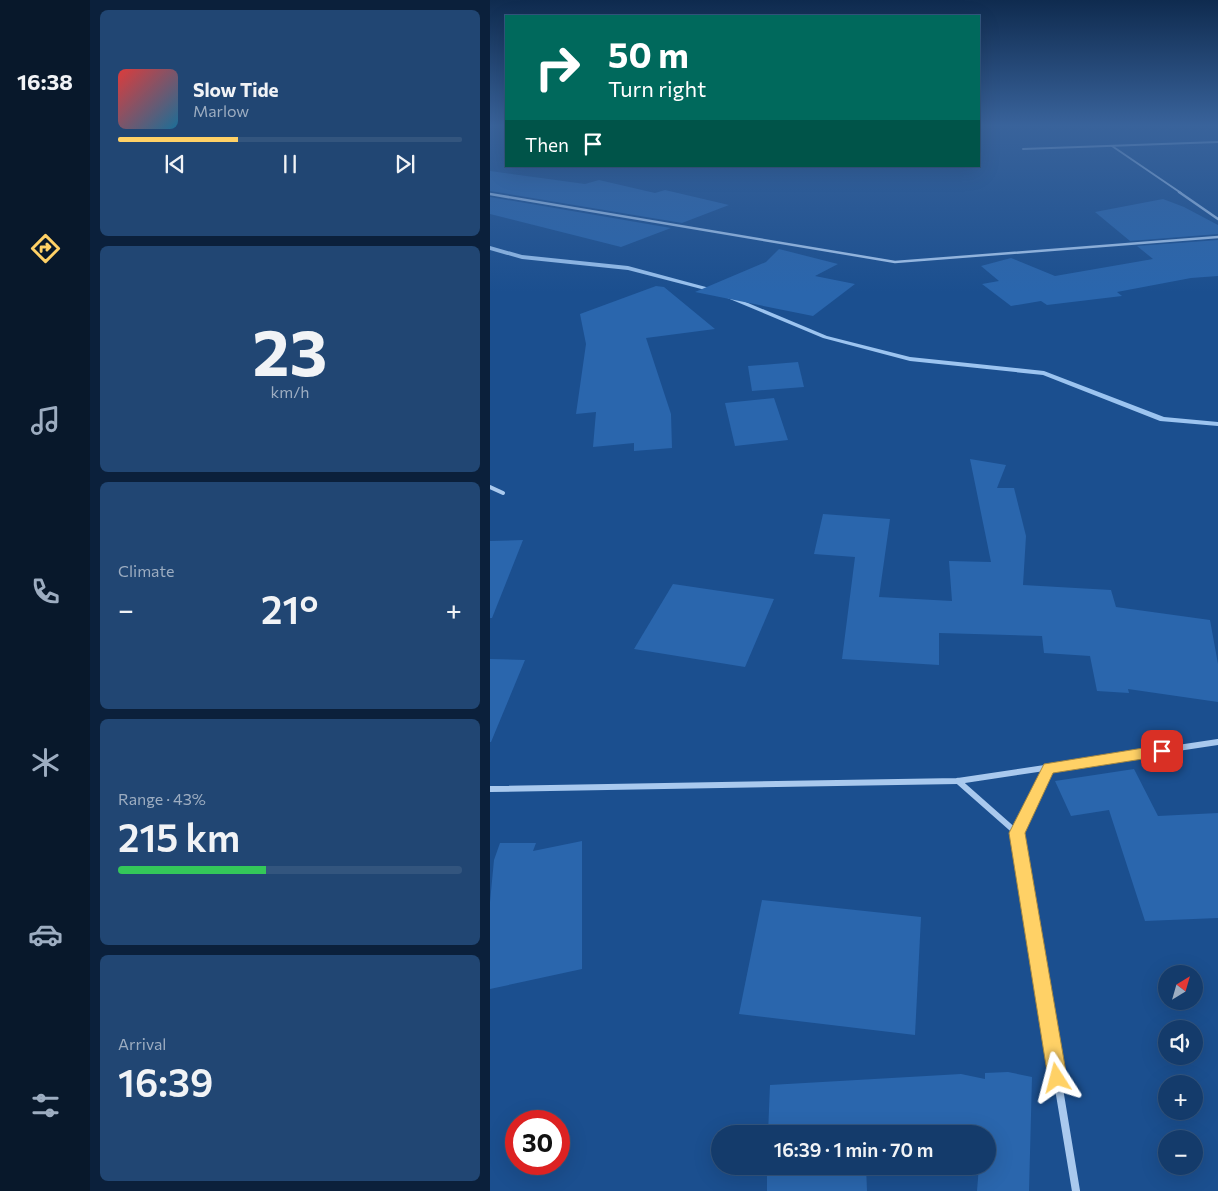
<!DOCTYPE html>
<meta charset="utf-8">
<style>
body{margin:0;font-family:Commissioner,sans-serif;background:#214673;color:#f1f3f6;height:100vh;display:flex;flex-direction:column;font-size:19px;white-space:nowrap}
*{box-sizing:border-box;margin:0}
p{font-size:16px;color:#9dadc1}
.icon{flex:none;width:28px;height:28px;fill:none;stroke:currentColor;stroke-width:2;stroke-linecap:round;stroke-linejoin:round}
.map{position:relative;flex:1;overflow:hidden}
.drawer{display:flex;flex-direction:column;gap:10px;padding:10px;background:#0b203b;width:400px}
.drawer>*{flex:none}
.hud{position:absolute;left:15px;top:15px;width:475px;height:152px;border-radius:0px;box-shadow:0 5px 20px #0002,0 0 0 1px #33557e;background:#00695c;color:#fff;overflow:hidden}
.needle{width:32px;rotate:37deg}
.buttons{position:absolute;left:668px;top:965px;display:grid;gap:10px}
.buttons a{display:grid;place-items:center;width:45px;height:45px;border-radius:50%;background:#143b6b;box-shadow:0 5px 20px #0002,0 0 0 1px #33557e;font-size:25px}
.speed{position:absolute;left:15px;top:1110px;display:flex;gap:10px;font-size:25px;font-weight:700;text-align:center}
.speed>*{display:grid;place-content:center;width:65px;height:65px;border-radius:50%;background:#143b6b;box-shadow:0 5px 20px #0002,0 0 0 1px #33557e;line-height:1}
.speed .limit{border:8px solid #d22;background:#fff;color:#111}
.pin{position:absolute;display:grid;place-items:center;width:42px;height:42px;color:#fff;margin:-21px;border-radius:10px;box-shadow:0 2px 8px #0006}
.me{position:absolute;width:55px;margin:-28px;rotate:351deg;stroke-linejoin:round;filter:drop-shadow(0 0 4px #0008)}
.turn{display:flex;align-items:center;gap:18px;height:105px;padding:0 20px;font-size:22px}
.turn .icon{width:65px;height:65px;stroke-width:2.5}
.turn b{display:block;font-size:35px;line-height:42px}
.then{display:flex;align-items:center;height:48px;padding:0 20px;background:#0003;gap:10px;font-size:19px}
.big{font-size:38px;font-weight:600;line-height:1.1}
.drawer .tile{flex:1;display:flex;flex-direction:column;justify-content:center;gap:8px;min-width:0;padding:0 18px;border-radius:8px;background:#214673}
.drawer .dial{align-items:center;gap:0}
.dial b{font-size:65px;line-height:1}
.song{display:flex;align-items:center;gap:15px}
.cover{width:60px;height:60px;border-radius:8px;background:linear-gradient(135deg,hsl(0 70% 55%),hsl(200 70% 35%))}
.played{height:5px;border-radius:2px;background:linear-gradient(90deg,#ffd166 35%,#33557e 35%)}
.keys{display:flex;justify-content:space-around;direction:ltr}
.heat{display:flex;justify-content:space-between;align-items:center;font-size:28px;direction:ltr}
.charge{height:8px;border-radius:4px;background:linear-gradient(90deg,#34c759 43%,#33557e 0)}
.trip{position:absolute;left:221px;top:1125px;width:285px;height:50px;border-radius:25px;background:#143b6b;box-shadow:0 5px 20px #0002,0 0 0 1px #33557e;font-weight:600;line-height:50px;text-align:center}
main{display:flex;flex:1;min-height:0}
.tabs{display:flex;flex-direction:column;width:90px;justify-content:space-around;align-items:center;background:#08182b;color:#9dadc1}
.tabs .icon{width:35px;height:35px}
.tabs .active{color:#ffd166}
.tabs b{font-size:22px;color:#f1f3f6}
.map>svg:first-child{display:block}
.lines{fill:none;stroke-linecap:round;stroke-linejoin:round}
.stream{fill:#9cc4f0;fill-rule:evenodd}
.building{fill:#2a66ad}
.street-far4{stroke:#a9c9ee;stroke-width:2}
.street-far3{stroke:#a9c9ee;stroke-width:2.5}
.street-far2{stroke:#a9c9ee;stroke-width:4}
.street-far1{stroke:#a9c9ee;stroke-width:6}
.street{stroke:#a9c9ee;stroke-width:8}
.route{fill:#ffd166;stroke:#a68842}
</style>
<main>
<nav class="tabs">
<b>16:38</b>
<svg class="icon active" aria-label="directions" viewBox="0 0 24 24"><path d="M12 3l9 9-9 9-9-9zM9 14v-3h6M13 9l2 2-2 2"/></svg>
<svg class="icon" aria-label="music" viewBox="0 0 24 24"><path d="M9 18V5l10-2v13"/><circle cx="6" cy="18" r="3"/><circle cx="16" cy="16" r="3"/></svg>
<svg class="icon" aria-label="phone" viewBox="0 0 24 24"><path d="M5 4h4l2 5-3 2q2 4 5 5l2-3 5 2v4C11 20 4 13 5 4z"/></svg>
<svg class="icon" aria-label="climate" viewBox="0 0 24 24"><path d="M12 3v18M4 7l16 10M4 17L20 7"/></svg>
<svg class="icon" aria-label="car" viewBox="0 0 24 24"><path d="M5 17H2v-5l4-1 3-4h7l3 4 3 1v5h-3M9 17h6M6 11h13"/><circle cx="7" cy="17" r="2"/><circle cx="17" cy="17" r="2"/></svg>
<svg class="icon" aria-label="filters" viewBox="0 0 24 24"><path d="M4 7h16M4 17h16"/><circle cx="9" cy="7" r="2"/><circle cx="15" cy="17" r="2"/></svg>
</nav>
<section class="drawer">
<div class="tile">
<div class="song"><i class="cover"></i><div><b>Slow Tide</b><p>Marlow</p></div></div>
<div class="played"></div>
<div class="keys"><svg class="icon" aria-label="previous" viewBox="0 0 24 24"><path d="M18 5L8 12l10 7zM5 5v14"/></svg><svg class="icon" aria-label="pause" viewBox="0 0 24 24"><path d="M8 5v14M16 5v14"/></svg><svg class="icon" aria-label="next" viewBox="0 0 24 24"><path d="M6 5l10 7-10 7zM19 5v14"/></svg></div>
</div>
<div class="tile dial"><b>23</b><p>km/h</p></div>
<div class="tile"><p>Climate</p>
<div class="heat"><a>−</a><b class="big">21°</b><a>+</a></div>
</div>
<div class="tile"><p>Range · 43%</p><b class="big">215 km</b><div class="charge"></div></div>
<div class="tile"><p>Arrival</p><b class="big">16:39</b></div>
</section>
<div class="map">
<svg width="728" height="1191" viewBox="0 0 728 1191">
<rect width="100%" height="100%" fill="#1b4f8f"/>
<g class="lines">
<polygon class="stream" points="0,246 32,255 138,266 227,290 337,336 420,357 554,371 674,417 728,422 728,426 670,421 553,375 420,361 333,338 223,292 138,270 32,259 0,250"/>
</g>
<g class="building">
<polygon points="0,171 95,184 109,180 165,193 175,190 239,205 192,223 0,191"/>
<polygon points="0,197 181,228 131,247 0,214"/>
<polygon points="673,199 694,207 728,225 728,234 640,241 605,212"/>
<polygon points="728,240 728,276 701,278 627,292 632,296 557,305 551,301 521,306 492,284 509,281 491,266 521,258 565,276 663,259 647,246"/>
<polygon points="289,249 348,264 325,276 365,284 323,316 205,292 276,262"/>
<polygon points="166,286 174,287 225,329 156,338 181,414 182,448 144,451 144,443 103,447 106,412 86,414 96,344 90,314"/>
<polygon points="308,362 314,387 262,391 258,366"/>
<polygon points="284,398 298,440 245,446 235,403"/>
<polygon points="480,459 516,465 507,488 524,488 536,536 533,585 621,590 626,607 720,620 728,664 728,702 638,689 639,693 607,691 600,656 554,653 552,636 449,633 449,665 352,659 365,557 324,554 333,514 400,519 389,597 462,601 459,561 501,562"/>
<polygon points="33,540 2,618 0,618 0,541"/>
<polygon points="183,584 284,599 255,667 144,649"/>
<polygon points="0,659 35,660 1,742 0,742"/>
<polygon points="644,769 668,816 728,813 728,918 655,921 619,810 581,816 565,781"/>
<polygon points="92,841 92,969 0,989 0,902 4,860 10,843 46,843 43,851"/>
<polygon points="272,900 431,917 425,1035 249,1014"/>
<polygon points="518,1072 542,1077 539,1191 487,1191 489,1166 498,1166 498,1134 278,1134 280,1085 471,1074 495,1079 495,1073"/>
<polygon points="277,1166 376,1166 377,1191 277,1191"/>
</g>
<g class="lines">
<g class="street-far4">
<polyline points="622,146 691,193"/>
<polyline points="533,149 728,142"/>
</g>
<g class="street-far3">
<polyline points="689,192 728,219"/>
<polyline points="0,194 405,262 728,237"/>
</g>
<polyline class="street-far2" points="0,487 13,493"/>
<g class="street-far1">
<polyline points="468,781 527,833"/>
<polyline points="0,789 468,781 728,742"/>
<polyline points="541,915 527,833 559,768"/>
</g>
<polyline class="street" points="540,914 586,1191"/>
</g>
<linearGradient id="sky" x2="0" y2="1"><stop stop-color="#0f2b4f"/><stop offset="0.43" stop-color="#39639b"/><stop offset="1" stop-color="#39639b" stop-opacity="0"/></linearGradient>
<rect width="728" height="292" fill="url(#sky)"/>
<polygon class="route" points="672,745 676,747 678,751 676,755 672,756 563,773 535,833 577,1078 574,1085 567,1087 560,1085 558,1078 519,833 554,764"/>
</svg>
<div class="buttons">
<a><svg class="needle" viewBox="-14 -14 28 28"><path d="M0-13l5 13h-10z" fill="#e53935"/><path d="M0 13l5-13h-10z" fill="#9dadc1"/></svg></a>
<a><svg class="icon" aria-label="sound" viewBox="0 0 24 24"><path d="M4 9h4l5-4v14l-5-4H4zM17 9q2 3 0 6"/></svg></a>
<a>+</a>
<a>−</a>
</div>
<div class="speed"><div class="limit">30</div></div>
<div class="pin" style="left:672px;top:751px;background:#d93025"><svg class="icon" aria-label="arrive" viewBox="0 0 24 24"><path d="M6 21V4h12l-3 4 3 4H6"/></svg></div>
<svg class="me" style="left:567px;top:1078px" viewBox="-20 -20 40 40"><path d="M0-17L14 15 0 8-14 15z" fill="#ffd166" stroke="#fff" stroke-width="4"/></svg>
<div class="trip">16:39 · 1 min · 70 m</div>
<div class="hud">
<div class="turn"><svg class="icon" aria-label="right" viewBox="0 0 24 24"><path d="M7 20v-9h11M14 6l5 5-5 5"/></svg><div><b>50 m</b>Turn right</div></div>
<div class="then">Then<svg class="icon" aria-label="arrive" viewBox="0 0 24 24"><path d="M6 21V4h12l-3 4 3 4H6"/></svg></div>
</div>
</div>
</main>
